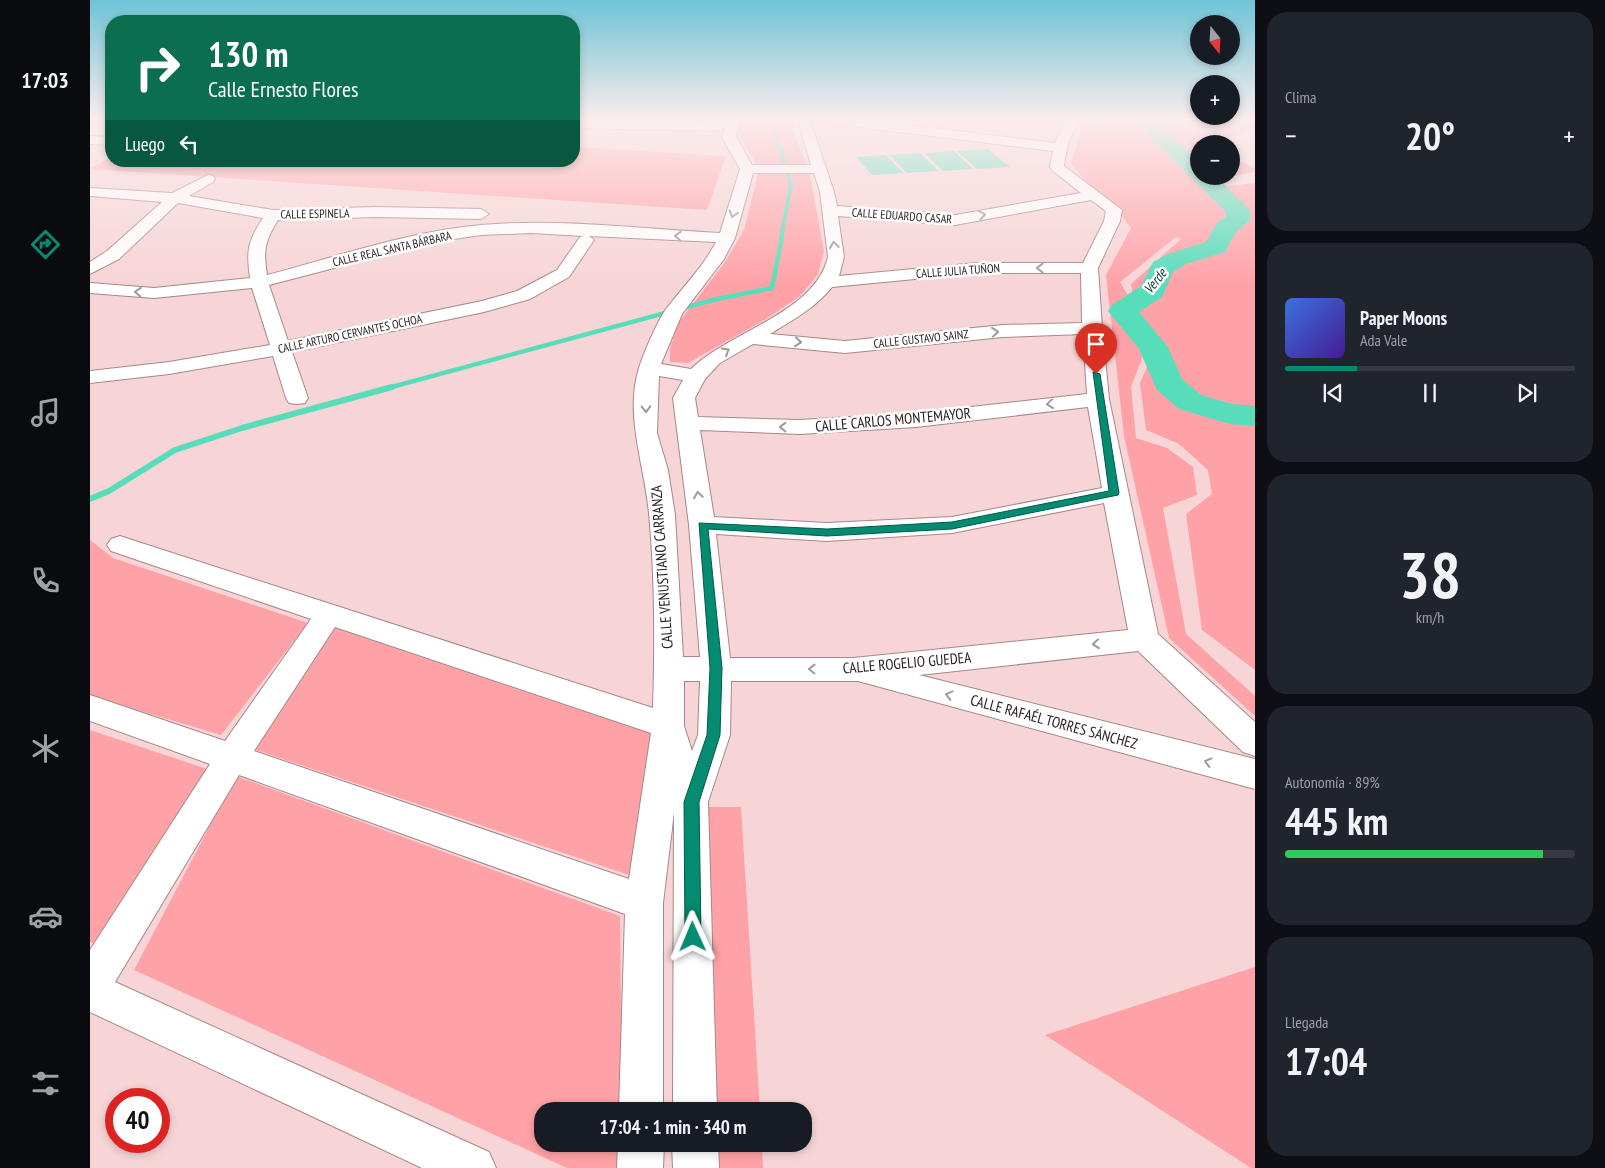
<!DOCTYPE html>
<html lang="es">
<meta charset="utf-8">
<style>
body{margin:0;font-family:"PT Sans Narrow",sans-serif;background:#20242c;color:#f1f3f6;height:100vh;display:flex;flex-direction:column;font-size:19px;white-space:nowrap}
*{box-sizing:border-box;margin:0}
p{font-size:16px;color:#9ea1a6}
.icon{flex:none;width:28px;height:28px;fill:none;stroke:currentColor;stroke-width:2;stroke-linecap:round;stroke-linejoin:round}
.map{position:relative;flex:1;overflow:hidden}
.panel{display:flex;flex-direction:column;gap:12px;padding:12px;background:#0d0f14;width:350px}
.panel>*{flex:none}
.banner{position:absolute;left:15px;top:15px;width:475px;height:152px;border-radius:20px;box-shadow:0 2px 8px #0003;background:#0b6e4f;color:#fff;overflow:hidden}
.needle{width:32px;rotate:162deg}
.fabs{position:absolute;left:1100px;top:15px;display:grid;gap:10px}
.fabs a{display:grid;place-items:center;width:50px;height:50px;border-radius:50%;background:#171b24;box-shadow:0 2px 8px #0003;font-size:25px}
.speed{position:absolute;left:15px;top:1088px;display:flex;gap:10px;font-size:25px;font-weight:700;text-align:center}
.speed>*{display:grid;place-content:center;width:65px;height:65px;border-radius:50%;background:#171b24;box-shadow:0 2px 8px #0003;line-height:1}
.speed .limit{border:8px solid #d22;background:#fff;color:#111}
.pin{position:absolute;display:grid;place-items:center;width:42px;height:42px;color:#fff;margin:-51px -21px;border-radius:50% 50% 50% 0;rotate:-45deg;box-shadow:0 0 5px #0007}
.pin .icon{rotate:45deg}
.me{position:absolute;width:55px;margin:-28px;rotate:359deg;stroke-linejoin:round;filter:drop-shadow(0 0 4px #0008)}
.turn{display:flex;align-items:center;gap:18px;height:105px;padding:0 20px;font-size:22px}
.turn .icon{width:65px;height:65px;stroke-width:2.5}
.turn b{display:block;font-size:35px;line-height:42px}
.then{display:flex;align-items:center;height:48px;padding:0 20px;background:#0003;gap:10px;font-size:19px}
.big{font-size:38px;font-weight:600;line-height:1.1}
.panel .widget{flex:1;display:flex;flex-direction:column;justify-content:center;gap:8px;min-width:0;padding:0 18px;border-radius:20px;background:#20242c}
.panel .dial{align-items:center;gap:0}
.dial b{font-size:65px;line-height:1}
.song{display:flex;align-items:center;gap:15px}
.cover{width:60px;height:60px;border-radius:8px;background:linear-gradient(135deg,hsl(220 70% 55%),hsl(260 70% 35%))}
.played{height:5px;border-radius:2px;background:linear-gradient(90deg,#048b71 25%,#363941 25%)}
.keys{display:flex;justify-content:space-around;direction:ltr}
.heat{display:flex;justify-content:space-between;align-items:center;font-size:28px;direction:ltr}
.charge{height:8px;border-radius:4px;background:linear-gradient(90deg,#34c759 89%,#363941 0)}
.trip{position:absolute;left:444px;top:1102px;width:278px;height:50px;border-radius:20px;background:#171b24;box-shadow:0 2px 8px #0003;font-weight:600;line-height:50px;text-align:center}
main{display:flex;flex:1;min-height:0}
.menu{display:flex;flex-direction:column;width:90px;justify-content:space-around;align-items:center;background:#090b0e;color:#9ea1a6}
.menu .icon{width:35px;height:35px}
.menu .current{color:#048b71}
.menu b{font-size:22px;color:#f1f3f6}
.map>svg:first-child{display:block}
.green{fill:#ffa2a7}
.water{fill:#57ddba}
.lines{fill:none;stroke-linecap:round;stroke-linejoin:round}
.stream-far2{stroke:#57ddba;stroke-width:4}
.stream-far1{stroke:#57ddba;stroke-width:4.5}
.stream{stroke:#57ddba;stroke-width:6}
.river{fill:#57ddba;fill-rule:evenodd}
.minor-casing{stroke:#a68788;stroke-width:2}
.minor{fill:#fff;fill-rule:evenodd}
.oneway{stroke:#9e9999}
.route{fill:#048b71;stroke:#035a49}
.labels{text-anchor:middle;stroke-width:5;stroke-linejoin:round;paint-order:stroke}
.far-street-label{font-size:12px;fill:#281c1d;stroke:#fff}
.far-water-label{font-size:14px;font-style:italic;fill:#003e31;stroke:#fff}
.street-label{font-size:15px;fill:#281c1d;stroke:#fff}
</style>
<main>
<nav class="menu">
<b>17:03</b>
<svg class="icon current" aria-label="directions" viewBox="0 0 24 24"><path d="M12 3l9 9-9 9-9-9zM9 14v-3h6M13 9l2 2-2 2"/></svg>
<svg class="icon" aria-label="music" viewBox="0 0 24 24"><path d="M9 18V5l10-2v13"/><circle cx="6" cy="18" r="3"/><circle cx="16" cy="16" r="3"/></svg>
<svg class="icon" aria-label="phone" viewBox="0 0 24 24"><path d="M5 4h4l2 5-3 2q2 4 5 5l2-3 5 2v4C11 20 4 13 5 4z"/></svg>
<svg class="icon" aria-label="climate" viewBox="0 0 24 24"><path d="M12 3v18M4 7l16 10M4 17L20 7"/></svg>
<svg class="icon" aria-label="car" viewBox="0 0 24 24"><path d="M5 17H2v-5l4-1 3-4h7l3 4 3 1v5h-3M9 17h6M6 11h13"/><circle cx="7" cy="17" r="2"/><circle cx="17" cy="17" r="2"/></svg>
<svg class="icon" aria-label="filters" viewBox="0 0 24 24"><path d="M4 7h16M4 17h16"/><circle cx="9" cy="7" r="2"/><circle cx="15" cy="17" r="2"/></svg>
</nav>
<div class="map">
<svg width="1165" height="1168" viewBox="0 0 1165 1168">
<rect width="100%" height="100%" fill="#f7d5d6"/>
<g class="green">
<polygon points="652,120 703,120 703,131 719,170 734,251 728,274 710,296 676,319 598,363 580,362 580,348 589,322 635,262 654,230 669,170 663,157 654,147 648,131"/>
<polygon points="1011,120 1165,120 1165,125 1147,136 1109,144 1109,176 1141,176 1141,160 1152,162 1165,168 1165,172 1134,178 1133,187 1165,183 1165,670 1112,630 1096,514 1122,494 1118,470 1089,444 1056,430 1050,383 1068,341 1046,313 1041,284 1091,239 1086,237 1030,282 1039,297 1026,310 1056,348 1041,387 1046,438 1077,448 1103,467 1107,495 1073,508 1096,634 1165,696 1165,716 1079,638 1034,436 1016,275 1041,228 1026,208 998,186 981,163 993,125"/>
<polygon points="484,147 636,156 617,210 0,169 21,157 21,161 484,161"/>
<polygon points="0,540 23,558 218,623 131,735 0,696"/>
<polygon points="240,626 562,734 542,876 163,749"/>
<polygon points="0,730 120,770 8,945 0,942"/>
<polygon points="146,776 530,916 532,1111 452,1111 452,1144 533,1144 533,1168 477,1168 44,970"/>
<polygon points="615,807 651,807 670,1111 623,1111"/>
<polygon points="1165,967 1165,1168 1161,1168 955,1035"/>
<polygon points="624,1144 672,1144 673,1168 624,1168"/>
</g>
<g class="water">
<polygon points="898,149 920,167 887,169 867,151"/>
<polygon points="864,151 883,169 853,171 835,153"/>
<polygon points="830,153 848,171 817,173 800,155"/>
<polygon points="796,155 813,173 782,175 766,157"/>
</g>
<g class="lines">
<polyline class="stream-far2" points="689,120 685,132 701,185 691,237"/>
<polyline class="stream-far1" points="298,388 627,299 682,288 692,236"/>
<polyline class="stream" points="0,499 19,491 85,450 152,428 302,387"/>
<polygon class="river" points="1059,120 1085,120 1074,128 1075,130 1109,161 1109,176 1125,176 1156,206 1160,211 1160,220 1146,232 1135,252 1096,264 1083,272 1072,297 1049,312 1078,347 1092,379 1111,395 1142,404 1165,406 1165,426 1139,424 1089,409 1067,390 1049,349 1018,311 1022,305 1051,286 1063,262 1078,254 1116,242 1127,223 1136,217 1136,212 1059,136 1054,125"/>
<g class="minor-casing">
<g id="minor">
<path d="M484,120l139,3 26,-3 -3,17 16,28h59l-13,-45h12l24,72 3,14 118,9 126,-22 -29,-23 -2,-3 3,-16 -218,-27 -6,-4h39l187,23 10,-22 17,-1c-13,14 -15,26 -18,46l58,44 -2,11 -22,47 4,60 7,71 49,235 97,88v34l-12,-4 -105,-101 -219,24 336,84v30l-397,-108h-127l-1,54 -22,67 9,309h-44l1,-299 -11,91v208h-44l6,-197 -386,-139 -124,207 374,170 7,16h-74l-332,-156v-62l120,-186 -120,-43v-26l135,46 86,-122 -200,-68 -4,-6 4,-6 9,-3 9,3 524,169c2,-63 2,-131 -4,-194 -4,-48 -25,-98 -10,-146 5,-16 18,-46 27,-59 17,-22 37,-42 50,-67l-127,-6 5,4 -25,37 -39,22 -46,13 -192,40 16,46 -3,5 -8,1 -8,-1 -3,-5 -13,-42 -104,18 -79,9v-12l79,-9 101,-17 -18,-57 -98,10 -64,-5v-10l64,5 96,-10c-4,-28 -2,-37 13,-60l-85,-15 -59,56 -29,15v-12l17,-11 55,-49 -72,-6v-8l82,5 36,-18 5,1 2,3 -2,3 -24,14 84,14 103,-3 105,2 8,5 -8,5 -105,-2 -98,3c-13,21 -15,30 -11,55 69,-18 143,-44 214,-50 76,-7 163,4 239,8l20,-64 -18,-32 3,-9 -12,3 -139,-3zM663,173h61l6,19 8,65c-13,56 -98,74 -137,112l-30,-5 21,-50 42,-55 11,-21zM1001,200l15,11 -2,10 -21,42h-106l-138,13 5,-19 -6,-41 117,9zM441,233l53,3 -4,1 -23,33 -40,21 -35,10 -194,40 -19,-56 165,-43 47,-7zM887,273h104l1,50 -79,2 -158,16 -75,-7c23,-14 45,-26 62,-47zM993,334l4,60 -171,19 -116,7 -102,-3 -3,-19 10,-19 15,-16 33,-19 92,9 158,-16zM569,376l24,4 -10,18 16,127 11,132h-17l-8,-142 -7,-45 -11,-37zM998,407l14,81 -150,29 -125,6 -113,-6 -14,-87 100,4 116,-7zM1014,503l24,127 -275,28h-123l-14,-124 111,7 125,-8zM245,627l316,106 -22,146 -375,-128zM594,681h16l-2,54 -6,16 -8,-25z"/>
<polygon points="0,136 21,137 21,145 0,144"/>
<polygon points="528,1144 574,1144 573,1168 527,1168"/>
<polygon points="582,1144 628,1144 629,1168 583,1168"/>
</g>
</g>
<use href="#minor" class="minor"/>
</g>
<defs><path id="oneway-chevron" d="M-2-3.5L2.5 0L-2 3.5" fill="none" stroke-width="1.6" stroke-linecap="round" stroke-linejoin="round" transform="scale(1.25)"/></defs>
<g class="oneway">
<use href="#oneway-chevron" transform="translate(643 214) rotate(106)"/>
<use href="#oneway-chevron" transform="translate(892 215) rotate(-10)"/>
<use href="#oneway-chevron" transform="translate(588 236) rotate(-177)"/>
<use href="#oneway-chevron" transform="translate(744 245) rotate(-98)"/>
<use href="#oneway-chevron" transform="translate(950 268) rotate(180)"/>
<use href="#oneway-chevron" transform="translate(48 292) rotate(-176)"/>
<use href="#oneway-chevron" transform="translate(905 332) rotate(-6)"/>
<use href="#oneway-chevron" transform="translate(708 342) rotate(6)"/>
<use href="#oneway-chevron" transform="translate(636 351) rotate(-30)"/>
<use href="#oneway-chevron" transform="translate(960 404) rotate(173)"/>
<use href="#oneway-chevron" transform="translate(556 409) rotate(89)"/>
<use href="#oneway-chevron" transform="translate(693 427) rotate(-178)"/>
<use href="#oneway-chevron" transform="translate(608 495) rotate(-99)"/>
<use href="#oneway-chevron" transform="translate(1006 644) rotate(174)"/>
<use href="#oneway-chevron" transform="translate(722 669) rotate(-179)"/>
<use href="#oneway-chevron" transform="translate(859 695) rotate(-165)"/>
<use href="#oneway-chevron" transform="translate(1118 762) rotate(-165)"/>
</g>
<linearGradient id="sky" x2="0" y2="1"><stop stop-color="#6ec4d6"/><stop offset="0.42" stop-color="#fbeced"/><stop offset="1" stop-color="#fbeced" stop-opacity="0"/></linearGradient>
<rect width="1165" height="284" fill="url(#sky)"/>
<polygon class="route" points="1003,372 1010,374 1029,493 1028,495 862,529 737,536 618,529 632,668 630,735 609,802 611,937 609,943 603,945 597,943 595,937 594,802 617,735 620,668 609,523 737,529 862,522 1019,491"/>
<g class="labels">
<g class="far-street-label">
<text transform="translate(225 214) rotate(-1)" y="4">CALLE ESPINELA</text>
<text transform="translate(812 216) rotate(4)" y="4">CALLE EDUARDO CASAR</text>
<text transform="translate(302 249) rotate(-13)" y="4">CALLE REAL SANTA BÁRBARA</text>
<text transform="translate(868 271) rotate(-4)" y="4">CALLE JULIA TUÑON</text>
<text transform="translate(260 334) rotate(-12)" y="4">CALLE ARTURO CERVANTES OCHOA</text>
<text transform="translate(831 339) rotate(-6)" y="4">CALLE GUSTAVO SAINZ</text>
</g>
<g class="far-water-label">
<text transform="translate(1065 281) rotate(-52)" y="5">Verde</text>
</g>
<g class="street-label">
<text transform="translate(803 420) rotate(-5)" y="5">CALLE CARLOS MONTEMAYOR</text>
<text transform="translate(572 567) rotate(-94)" y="5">CALLE VENUSTIANO CARRANZA</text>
<text transform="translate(817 663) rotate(-5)" y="5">CALLE ROGELIO GUEDEA</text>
<text transform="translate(964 722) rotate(15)" y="5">CALLE RAFAÉL TORRES SÁNCHEZ</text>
</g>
</g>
</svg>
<div class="fabs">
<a><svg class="needle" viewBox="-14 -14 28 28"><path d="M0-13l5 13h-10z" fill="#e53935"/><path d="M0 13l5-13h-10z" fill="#9ea1a6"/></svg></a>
<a>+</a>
<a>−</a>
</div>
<div class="speed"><div class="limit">40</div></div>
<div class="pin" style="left:1006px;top:374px;background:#d93025"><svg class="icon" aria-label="arrive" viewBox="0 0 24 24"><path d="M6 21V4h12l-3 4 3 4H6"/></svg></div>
<svg class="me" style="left:603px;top:937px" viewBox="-20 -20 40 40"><path d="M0-17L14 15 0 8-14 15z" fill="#048b71" stroke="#fff" stroke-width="4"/></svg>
<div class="trip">17:04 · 1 min · 340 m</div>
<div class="banner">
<div class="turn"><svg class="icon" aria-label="right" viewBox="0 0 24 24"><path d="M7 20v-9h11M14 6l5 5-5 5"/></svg><div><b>130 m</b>Calle Ernesto Flores</div></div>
<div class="then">Luego<svg class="icon" aria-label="left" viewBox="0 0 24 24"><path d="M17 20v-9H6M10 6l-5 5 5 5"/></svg></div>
</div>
</div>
<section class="panel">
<div class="widget"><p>Clima</p>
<div class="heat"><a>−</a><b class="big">20°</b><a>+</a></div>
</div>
<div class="widget">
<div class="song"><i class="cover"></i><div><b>Paper Moons</b><p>Ada Vale</p></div></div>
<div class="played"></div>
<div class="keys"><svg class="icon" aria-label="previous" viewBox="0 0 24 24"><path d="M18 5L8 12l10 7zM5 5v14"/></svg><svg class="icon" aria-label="pause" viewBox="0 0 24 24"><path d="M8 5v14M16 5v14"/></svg><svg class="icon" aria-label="next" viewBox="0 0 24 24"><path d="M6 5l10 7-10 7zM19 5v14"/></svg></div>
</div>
<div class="widget dial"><b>38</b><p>km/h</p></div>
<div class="widget"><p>Autonomía · 89%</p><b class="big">445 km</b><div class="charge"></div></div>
<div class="widget"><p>Llegada</p><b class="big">17:04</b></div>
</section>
</main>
